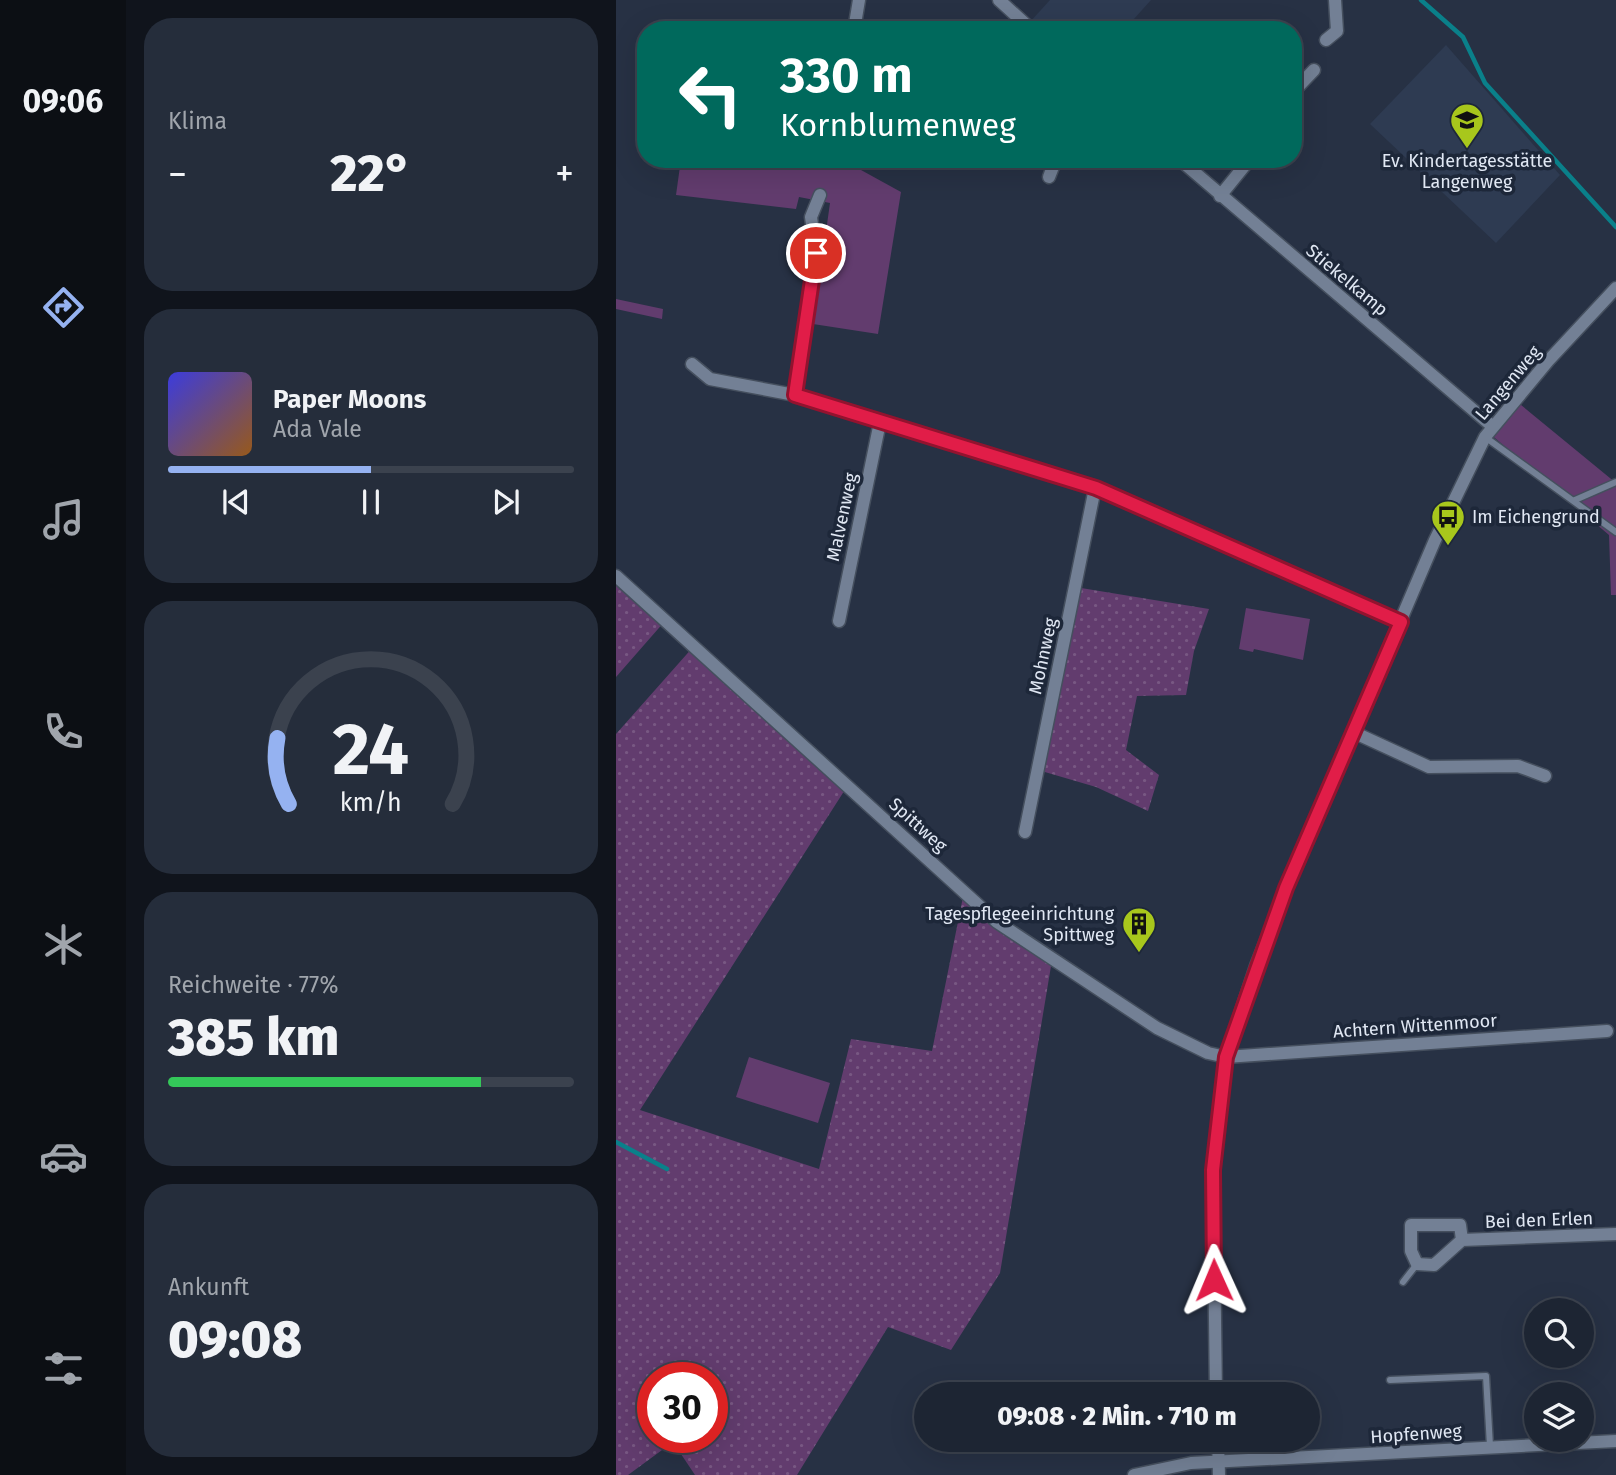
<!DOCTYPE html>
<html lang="de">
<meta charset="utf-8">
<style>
body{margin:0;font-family:"Fira Sans",sans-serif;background:#252d3b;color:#f1f3f6;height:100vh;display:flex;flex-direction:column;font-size:26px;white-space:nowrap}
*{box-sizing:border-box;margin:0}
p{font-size:23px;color:#a0a5ac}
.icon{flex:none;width:38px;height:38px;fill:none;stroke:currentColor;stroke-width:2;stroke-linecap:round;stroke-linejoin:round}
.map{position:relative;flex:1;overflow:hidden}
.drawer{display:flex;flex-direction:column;gap:18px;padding:18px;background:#10141c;width:490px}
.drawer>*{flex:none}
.guide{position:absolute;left:21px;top:21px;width:665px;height:147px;border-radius:28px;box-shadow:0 7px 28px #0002,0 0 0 2px #3b424e;background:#00695c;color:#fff;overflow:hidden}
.buttons{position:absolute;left:908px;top:1298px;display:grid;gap:14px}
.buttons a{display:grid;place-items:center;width:70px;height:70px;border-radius:50%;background:#1d2533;box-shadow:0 7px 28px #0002,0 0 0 2px #3b424e;font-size:35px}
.speed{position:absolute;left:21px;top:1362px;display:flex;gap:14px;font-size:35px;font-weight:700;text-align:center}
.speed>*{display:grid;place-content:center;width:91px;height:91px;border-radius:50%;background:#1d2533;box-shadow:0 7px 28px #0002,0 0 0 2px #3b424e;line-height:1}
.speed .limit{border:10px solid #d22;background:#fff;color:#111}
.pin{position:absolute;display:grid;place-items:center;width:60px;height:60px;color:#fff;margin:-30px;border:4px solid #fff;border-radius:50%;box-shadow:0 2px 7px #0007}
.me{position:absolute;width:77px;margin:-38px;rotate:359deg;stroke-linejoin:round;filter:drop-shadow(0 0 5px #0008)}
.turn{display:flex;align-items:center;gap:24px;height:147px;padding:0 28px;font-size:32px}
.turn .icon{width:91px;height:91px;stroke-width:2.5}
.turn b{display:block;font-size:49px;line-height:60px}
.big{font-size:52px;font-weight:800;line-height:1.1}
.drawer .card{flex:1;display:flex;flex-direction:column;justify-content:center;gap:10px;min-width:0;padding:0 24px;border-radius:28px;background:#252d3b}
.drawer .dial{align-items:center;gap:0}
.dial svg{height:182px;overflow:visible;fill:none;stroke:#3b424e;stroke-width:7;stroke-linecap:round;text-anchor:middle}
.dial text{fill:#f1f3f6;stroke:none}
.song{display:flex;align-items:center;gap:21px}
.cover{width:84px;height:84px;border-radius:10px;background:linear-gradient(135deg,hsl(240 70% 55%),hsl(30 70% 35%))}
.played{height:7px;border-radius:4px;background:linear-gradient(90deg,#95b2f1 50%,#3b424e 50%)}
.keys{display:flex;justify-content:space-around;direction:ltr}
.heat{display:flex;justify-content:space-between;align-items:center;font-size:38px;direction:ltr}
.charge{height:10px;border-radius:5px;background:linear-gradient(90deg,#34c759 77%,#3b424e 0)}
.trip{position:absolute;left:298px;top:1382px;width:406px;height:70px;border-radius:35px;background:#1d2533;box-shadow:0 7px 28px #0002,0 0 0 2px #3b424e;font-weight:800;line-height:70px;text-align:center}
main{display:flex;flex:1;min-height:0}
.dock{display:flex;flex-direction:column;width:126px;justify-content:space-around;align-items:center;background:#0c0f14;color:#a0a5ac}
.dock .icon{width:49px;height:49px}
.dock .current{color:#95b2f1}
.dock b{font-size:32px;color:#f1f3f6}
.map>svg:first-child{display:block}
.built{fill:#2e3b52}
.grass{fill:url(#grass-dots);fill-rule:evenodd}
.park{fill:#623c6e}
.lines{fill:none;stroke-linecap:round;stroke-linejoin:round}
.stream{stroke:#0a808a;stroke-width:4.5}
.service-casing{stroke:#454f5e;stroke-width:9}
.minor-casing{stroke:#454f5e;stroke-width:15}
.service{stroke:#738095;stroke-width:6}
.minor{stroke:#738095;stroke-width:12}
.route-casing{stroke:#92132f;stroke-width:18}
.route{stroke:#e11d48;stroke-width:12}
.labels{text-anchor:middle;stroke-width:7;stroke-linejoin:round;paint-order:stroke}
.poi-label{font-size:18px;fill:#e0e7f3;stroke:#1d2739}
.street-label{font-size:18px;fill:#e0e7f3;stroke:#1d2739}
</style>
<main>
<nav class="dock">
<b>09:06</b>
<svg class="icon current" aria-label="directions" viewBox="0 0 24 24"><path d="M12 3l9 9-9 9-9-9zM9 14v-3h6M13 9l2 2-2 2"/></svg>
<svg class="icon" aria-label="music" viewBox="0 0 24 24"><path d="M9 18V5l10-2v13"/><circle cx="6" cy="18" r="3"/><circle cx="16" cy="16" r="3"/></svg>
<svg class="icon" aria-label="phone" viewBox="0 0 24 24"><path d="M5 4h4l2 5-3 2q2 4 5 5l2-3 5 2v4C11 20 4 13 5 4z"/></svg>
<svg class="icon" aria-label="climate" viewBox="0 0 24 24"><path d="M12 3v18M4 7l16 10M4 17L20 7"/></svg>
<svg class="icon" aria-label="car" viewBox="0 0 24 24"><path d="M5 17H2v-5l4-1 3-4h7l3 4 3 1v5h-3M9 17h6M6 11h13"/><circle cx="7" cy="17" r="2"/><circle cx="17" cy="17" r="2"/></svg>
<svg class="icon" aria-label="filters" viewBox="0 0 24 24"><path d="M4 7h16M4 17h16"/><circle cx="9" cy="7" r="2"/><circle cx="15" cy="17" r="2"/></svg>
</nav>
<section class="drawer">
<div class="card"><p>Klima</p>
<div class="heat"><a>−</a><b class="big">22°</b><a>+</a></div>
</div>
<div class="card">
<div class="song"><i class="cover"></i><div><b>Paper Moons</b><p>Ada Vale</p></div></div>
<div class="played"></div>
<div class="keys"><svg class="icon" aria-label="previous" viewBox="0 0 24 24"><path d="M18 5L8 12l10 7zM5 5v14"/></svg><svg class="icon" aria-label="pause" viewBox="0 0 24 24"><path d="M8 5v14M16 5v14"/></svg><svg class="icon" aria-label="next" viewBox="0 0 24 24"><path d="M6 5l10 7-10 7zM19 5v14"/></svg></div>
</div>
<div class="card dial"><svg viewBox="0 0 100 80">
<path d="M14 69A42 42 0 1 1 86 69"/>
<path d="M14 69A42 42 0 0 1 9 40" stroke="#95b2f1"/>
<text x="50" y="56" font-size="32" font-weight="700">24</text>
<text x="50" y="72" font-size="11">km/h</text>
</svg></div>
<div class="card"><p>Reichweite · 77%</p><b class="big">385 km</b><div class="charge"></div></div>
<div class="card"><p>Ankunft</p><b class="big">09:08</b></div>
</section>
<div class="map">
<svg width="1000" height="1475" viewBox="0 0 1000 1475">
<defs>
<pattern id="grass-dots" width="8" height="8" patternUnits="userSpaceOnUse" patternTransform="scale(1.75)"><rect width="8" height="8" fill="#623c6e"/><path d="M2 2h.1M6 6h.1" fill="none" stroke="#785883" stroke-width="1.8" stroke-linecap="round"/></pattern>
</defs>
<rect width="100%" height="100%" fill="#273144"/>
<g class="built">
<polygon points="434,0 535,0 508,30 423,30 414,22"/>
<polygon points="830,45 944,175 880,243 754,124"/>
</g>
<g class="grass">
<polygon points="0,576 49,621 0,677"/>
<polygon points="459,587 593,609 578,651 570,695 521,696 510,750 543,775 532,811 480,787 422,770"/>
<path d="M78,646l154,139 -208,325 179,59 32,-130 81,12 32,-159 88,68 -52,313 -49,77 -63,-23 -91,148h-102l-22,-33 -45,33h-12v-741zM37,1377h59v60h-59z"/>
</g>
<g class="park">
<polygon points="65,159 225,159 285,192 262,334 197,324 214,203 183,197 180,209 60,195"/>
<polygon points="0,299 47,309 46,319 0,309"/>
<polygon points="899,400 1000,483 1000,595 995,595 993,535 873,433"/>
<polygon points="630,608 694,619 687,660 638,649 637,652 623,649"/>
<polygon points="133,1057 214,1083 202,1123 120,1097"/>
</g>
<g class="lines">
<g class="stream">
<polyline points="805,0 847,37 869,83 1000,227"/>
<polyline points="0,1142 51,1169"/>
</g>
<g class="service-casing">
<g id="service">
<polyline points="869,437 1000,532"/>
<polyline points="959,500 1000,482"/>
<polyline points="787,1282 801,1264"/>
<polyline points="774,1380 870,1376 874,1446"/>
</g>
</g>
<g class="minor-casing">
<g id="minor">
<polyline points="383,0 416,30"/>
<polyline points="238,30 243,0"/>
<polyline points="710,40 721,31 719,0"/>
<polyline points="677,92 698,70"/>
<polyline points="563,159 876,426"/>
<polyline points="433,177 440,159"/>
<polyline points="604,196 634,159"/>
<polyline points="76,364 94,379 184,396 479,488 785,622"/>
<polyline points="179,395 200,253 195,217 204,195"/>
<polyline points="0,576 381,922 541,1028 592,1053 610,1057 991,1031"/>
<polyline points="223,621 264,422"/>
<polyline points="737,732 813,767 902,766 929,776"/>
<polyline points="409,832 479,488"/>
<polyline points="846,1240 844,1225 795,1225 795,1251 801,1264 818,1265 846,1240 1000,1234"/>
<polyline points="600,1395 597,1170 610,1057 640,966 678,870 819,540 869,437 932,361 1000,288"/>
<polyline points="602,1440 603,1475"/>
<polyline points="518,1475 575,1463 1000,1441"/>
</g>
</g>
<use href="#service" class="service"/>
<use href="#minor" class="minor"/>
</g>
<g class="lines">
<g class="route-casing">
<polyline id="route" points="200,253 179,395 480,488 785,622 670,888 610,1057 597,1170 598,1280"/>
</g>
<use href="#route" class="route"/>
</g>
<defs>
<g id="school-pin" transform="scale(1.75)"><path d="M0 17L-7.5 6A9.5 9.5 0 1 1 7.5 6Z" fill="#a8c71c" stroke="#1d2739"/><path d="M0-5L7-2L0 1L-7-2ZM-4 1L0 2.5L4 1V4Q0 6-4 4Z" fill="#111"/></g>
<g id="bus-pin" transform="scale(1.75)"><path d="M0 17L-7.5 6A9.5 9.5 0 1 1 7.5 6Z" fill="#a8c71c" stroke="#1d2739"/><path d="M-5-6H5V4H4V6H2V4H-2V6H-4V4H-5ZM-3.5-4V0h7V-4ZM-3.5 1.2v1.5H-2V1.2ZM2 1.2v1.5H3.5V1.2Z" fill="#111"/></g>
<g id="building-pin" transform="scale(1.75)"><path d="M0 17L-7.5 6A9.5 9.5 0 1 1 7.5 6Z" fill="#a8c71c" stroke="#1d2739"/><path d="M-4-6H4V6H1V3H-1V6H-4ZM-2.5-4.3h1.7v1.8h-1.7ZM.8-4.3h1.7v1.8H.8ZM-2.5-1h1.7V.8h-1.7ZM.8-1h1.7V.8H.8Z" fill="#111"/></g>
</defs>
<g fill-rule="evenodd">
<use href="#school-pin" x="851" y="120"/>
<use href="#bus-pin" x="832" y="517"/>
<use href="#building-pin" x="523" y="924"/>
</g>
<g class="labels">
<g class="poi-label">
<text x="851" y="167">Ev. Kindertagesstätte<tspan x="851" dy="21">Langenweg</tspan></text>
<text x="856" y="523" text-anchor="start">Im Eichengrund</text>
<text x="498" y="920" text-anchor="end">Tagespflegeeinrichtung<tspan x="498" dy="21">Spittweg</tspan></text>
</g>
<g class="street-label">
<text transform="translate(731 280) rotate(40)" y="6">Stiekelkamp</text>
<text transform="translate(892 383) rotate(-50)" y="6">Langenweg</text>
<text transform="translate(226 517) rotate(-78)" y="6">Malvenweg</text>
<text transform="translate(427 656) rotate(-78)" y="6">Mohnweg</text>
<text transform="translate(302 825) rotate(42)" y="6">Spittweg</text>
<text transform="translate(799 1026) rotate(-4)" y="6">Achtern Wittenmoor</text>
<text transform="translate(923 1220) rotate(-2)" y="6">Bei den Erlen</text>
<text transform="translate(800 1434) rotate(-4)" y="6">Hopfenweg</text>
</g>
</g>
</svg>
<div class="buttons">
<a><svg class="icon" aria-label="search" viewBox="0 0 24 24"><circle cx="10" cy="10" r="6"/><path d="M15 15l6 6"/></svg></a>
<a><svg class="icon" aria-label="layers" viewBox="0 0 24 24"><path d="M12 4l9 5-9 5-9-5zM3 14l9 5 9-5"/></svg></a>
</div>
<div class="speed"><div class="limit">30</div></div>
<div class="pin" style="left:200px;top:253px;background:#d93025"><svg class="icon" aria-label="arrive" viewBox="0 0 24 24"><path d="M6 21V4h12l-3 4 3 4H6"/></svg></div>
<svg class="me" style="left:598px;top:1280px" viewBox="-20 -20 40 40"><path d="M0-17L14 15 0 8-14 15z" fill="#e11d48" stroke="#fff" stroke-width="4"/></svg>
<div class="trip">09:08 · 2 Min. · 710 m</div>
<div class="guide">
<div class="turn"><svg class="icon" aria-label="left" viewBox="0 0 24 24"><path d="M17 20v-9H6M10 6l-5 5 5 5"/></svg><div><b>330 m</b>Kornblumenweg</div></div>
</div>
</div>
</main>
